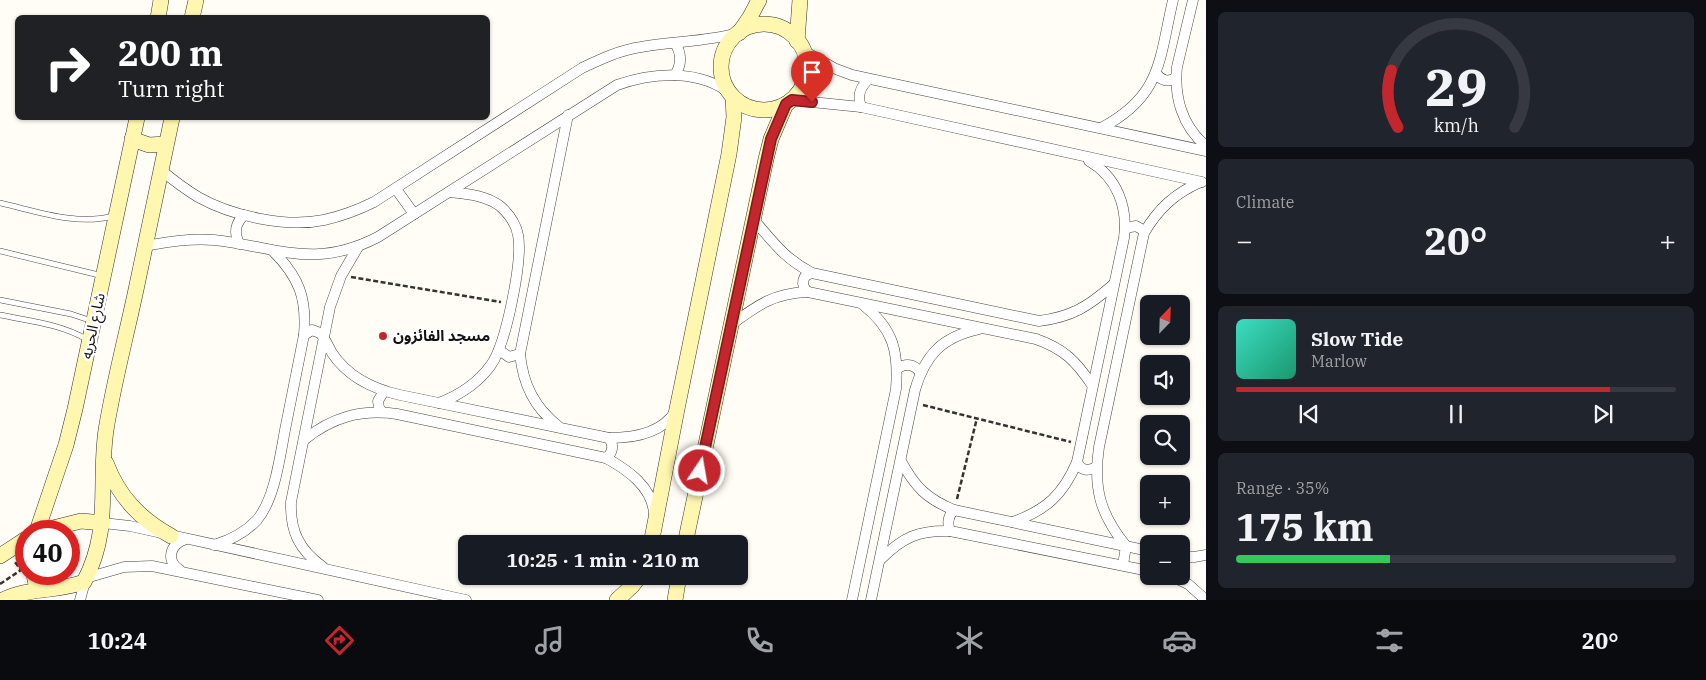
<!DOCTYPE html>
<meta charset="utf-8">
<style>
body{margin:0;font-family:"IBM Plex Serif","Noto Sans Arabic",serif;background:#20242c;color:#f1f3f6;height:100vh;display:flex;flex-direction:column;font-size:19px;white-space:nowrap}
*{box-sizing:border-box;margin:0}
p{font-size:16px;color:#9ea1a6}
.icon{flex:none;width:28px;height:28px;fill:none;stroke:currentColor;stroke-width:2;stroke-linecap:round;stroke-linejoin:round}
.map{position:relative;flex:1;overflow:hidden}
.details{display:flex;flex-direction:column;gap:12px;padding:12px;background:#0d0f14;width:500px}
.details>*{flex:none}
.guide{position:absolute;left:15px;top:15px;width:475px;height:105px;border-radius:8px;box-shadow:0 1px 4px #0004;background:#202124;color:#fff;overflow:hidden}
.needle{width:32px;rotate:23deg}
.tools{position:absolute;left:1140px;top:295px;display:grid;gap:10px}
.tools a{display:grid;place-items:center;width:50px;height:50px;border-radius:8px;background:#171b24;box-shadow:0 1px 4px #0004;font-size:25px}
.speed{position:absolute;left:15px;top:520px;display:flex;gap:10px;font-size:25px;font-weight:700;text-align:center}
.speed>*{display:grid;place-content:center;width:65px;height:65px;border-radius:50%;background:#171b24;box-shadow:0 1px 4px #0004;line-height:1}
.speed .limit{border:8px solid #d22;background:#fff;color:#111}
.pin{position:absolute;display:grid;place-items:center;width:42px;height:42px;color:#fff;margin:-51px -21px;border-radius:50% 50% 50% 0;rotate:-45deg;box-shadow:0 0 5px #0007}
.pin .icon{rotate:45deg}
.me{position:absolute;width:55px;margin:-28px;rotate:12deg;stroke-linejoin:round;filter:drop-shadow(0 0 4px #0008)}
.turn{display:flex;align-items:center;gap:18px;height:105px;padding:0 20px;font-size:22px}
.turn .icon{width:65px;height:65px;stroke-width:2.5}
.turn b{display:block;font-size:35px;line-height:42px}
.big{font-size:38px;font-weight:800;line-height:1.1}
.details .tile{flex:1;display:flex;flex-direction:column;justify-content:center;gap:8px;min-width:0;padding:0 18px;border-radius:8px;background:#20242c}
.details .dial{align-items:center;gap:0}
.dial svg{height:130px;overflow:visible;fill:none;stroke:#363941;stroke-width:7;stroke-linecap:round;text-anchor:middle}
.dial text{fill:#f1f3f6;stroke:none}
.song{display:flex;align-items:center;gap:15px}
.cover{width:60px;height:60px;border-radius:8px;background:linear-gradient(135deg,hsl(170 70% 55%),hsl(160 70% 35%))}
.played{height:5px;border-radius:2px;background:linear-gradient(90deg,#c4262e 85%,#363941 85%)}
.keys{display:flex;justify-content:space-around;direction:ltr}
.heat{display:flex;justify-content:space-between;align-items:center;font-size:28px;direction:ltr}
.charge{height:8px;border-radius:4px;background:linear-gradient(90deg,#34c759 35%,#363941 0)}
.trip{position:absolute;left:458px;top:535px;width:290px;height:50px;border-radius:8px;background:#171b24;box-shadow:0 1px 4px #0004;font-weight:800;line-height:50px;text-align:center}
.menu{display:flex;height:80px;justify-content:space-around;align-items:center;background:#090b0e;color:#9ea1a6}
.menu .icon{width:35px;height:35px}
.menu .selected{color:#c4262e}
.menu b{font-size:22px;color:#f1f3f6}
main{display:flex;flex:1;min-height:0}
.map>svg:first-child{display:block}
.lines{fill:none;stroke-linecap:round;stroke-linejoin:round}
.lane-casing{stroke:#444;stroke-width:6}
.street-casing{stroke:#444;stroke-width:11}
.secondary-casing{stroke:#333;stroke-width:16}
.path{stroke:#333;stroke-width:2.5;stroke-dasharray:5 2.5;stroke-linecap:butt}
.lane{stroke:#fff;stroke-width:5}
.street{stroke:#fff;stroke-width:10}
.secondary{stroke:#fff6b0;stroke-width:15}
.route-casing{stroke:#7f191e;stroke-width:12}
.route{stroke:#c4262e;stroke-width:9}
.poi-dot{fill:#c4262e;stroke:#fff;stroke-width:2}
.labels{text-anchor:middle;stroke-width:5;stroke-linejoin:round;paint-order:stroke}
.street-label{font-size:15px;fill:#111;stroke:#fff}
.poi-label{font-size:15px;font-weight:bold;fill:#111;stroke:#fff;text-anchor:start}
</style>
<main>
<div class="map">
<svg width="1206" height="600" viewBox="0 0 1206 600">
<rect width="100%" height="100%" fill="#fffdf5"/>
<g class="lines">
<g class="lane-casing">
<g id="lane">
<path d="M0,203c36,8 76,23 113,13"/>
<polyline points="0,251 103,276"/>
<polyline points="0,300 71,314 92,321"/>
<path d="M0,315c30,6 61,9 88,25"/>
</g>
</g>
<g class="street-casing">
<g id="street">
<path d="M1193,0l-16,67c-3,30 5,59 29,79"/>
<path d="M675,43c7,11 7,21 0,32"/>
<polyline points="804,51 836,69 852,75 1206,151"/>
<path d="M1156,73c5,8 13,10 20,4"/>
<polyline points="792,100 861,107 1202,182"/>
<path d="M861,107c-4,-12 -1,-20 8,-28"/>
<path d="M1101,128c61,-32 58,-68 72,-128"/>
<path d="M161,170c12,10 24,19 37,27 34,19 88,31 126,23 18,-4 34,-10 50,-18l208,-134c19,-9 38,-18 59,-21 32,-6 65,-5 97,-14"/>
<polyline points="396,189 414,214"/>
<path d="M754,220c20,23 30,38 58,53l227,48c33,-4 50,-15 75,-37"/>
<polyline points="1125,228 1136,226 1143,230 1144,233"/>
<path d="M239,244c-5,-12 -4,-20 5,-29"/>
<path d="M145,246c23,-4 45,-8 69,-6 64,7 100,30 164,-3l239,-152c37,-13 84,-16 115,10"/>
<path d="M808,292c-8,-7 -6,-17 4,-19"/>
<path d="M732,324c26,-19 42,-31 76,-32l228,47c28,10 40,22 56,46"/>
<path d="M304,335l8,-5 8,3c5,5 8,13 12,20 16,24 41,36 68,42l209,43c24,0 52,-4 66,-26"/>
<polyline points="499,350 509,357 520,354"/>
<path d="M898,368c8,-5 16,-4 22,4"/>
<path d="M439,403c21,-8 39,-20 52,-38 15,-21 32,-105 27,-130 -2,-11 -10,-22 -18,-29 -15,-11 -33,-12 -51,-14"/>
<polyline points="382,412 379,408 378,401 384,391"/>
<path d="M558,426c-24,-19 -35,-42 -38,-72l48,-239"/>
<path d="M304,440c28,-23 57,-31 93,-26l209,44c22,12 46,29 48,55"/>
<path d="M606,458c7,-5 8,-13 3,-20"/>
<path d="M901,461c14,26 26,38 53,49l195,41"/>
<path d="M1077,462c3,8 11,10 19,5"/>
<path d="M1013,522c33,-12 50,-27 64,-60l47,-224c4,-31 -7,-61 -35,-77"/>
<polyline points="103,523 130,526 466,600"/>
<path d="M950,531c-3,-8 -2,-15 4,-21"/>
<path d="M214,545c17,-5 31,-12 43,-25 19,-23 23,-66 29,-95 6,-30 12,-60 18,-90 3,-37 -5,-58 -31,-84"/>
<polyline points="1181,557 1194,557 1206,555"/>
<path d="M881,559c22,-22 38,-29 69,-28l199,40"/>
<path d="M1123,565l3,-19c-26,-32 -33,-58 -27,-99l45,-214c14,-24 31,-40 57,-51"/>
<path d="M323,567c-24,-17 -33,-36 -32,-65l39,-195 11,-31 17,-29"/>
<path d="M180,570c-15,-9 -10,-26 6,-31"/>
<polyline points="1171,576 1188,584 1206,600"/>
<polyline points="80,600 86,578 124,567 152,566 318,600"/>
<path d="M852,600l44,-211c3,-38 -3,-61 -34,-85"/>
<path d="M871,600l44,-210c10,-35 27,-53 64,-61"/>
</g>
</g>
<g class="secondary-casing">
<g id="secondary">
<polyline points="158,18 161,0"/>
<polyline points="192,18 196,0"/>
<circle cx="764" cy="67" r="43"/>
<polyline points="739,33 750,17 759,0"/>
<polyline points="797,41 800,0"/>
<polyline points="132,139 149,145 166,144"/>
<path d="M106,463c13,34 34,56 65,73"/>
<polyline points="37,531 66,445 75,409 137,118"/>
<polyline points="41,531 81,521 103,523"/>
<polyline points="651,544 677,409 729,154 734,117 733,97"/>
<polyline points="685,544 766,159 771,139 786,104"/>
<polyline points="0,556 26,539"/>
<polyline points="34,574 37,590"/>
<path d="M3,600c26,-13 54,-8 81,-18 28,-53 14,-97 22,-152 8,-49 21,-97 31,-145 12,-56 23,-112 35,-167"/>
<polyline points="617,600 632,586 640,576"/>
<polyline points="675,600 679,576"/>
</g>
</g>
<g class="path">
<polyline points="351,277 501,302"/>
<polyline points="923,405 1071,442"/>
<polyline points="957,499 977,418"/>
<polyline points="0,584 21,570 15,562"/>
</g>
<use href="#lane" class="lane"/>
<use href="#street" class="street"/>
<use href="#secondary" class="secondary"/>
</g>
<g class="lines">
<g class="route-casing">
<polyline id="route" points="700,471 771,139 786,104 792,100 812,102"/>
</g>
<use href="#route" class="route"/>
</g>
<circle class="poi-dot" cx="383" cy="336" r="5"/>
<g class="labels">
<g class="street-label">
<text transform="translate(93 326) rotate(-78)" y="5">شارع الحريه</text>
</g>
<g class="poi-label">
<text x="393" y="341">مسجد الفائزون</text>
</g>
</g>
</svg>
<div class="tools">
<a><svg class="needle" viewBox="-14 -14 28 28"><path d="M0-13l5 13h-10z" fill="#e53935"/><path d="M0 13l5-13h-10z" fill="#9ea1a6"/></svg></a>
<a><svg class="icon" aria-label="sound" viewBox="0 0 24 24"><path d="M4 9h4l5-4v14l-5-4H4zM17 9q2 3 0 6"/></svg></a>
<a><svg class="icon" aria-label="search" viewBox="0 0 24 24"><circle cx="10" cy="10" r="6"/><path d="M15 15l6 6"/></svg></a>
<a>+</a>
<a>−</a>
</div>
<div class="speed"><div class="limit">40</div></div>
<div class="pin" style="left:812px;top:102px;background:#d93025"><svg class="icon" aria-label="arrive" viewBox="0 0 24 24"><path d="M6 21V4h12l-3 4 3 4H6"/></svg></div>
<svg class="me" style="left:700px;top:471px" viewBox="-20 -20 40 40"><circle r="17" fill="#c4262e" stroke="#fff" stroke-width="3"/><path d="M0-11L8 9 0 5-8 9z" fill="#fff"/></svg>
<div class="trip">10:25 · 1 min · 210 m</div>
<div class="guide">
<div class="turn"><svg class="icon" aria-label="right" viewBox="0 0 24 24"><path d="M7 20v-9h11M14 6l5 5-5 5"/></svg><div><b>200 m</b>Turn right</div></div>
</div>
</div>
<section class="details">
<div class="tile dial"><svg viewBox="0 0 100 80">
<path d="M14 69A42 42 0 1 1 86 69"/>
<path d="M14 69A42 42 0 0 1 10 34" stroke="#c4262e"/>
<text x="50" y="56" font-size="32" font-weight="700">29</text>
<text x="50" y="72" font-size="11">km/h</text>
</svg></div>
<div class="tile"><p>Climate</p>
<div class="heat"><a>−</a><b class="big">20°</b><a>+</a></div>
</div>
<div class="tile">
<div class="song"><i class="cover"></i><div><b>Slow Tide</b><p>Marlow</p></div></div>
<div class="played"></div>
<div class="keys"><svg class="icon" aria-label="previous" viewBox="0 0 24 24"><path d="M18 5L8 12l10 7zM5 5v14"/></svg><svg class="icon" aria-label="pause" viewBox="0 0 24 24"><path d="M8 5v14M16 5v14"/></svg><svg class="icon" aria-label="next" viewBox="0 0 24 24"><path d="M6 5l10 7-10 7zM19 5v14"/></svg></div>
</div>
<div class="tile"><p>Range · 35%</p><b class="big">175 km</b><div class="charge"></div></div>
</section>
</main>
<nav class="menu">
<b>10:24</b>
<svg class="icon selected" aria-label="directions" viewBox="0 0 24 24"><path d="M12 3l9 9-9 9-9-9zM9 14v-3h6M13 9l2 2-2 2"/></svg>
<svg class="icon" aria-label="music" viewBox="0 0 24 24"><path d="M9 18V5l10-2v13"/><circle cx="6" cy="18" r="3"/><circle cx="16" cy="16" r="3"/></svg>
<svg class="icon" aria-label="phone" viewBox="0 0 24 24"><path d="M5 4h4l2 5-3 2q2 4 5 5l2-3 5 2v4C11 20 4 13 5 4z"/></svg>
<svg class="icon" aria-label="climate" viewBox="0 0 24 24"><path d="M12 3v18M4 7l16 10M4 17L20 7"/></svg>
<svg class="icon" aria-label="car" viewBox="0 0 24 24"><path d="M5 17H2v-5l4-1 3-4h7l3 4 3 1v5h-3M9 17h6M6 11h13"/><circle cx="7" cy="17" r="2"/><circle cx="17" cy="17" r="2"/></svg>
<svg class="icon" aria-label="filters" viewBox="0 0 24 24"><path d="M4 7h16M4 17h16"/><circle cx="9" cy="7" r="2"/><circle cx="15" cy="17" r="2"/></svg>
<b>20°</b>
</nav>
